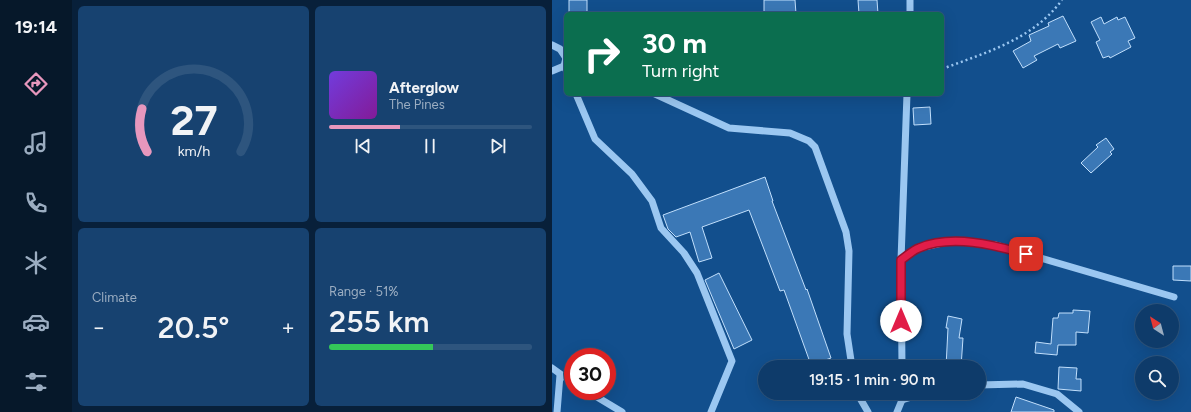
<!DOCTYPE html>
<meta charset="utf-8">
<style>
body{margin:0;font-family:Figtree,sans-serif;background:#174270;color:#f1f3f6;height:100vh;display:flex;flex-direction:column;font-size:15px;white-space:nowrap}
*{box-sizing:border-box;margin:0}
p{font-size:13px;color:#9badc1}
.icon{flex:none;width:22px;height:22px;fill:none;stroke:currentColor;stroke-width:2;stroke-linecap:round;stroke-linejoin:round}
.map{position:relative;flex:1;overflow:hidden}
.drawer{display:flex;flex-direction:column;gap:6px;padding:6px;background:#08203a;width:480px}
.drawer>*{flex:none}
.hud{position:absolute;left:12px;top:12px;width:380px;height:84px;border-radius:6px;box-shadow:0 4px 16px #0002,0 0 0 1px #2e557e;background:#0b6e4f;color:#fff;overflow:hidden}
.needle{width:26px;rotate:324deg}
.controls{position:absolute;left:583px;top:304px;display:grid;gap:8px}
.controls a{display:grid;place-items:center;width:44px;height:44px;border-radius:50%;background:#0e3b6a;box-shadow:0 4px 16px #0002,0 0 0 1px #2e557e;font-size:20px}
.speed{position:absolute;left:12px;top:348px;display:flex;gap:8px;font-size:20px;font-weight:700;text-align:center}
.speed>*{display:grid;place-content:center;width:52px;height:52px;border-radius:50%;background:#0e3b6a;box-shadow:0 4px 16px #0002,0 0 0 1px #2e557e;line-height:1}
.speed .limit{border:6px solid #d22;background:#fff;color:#111}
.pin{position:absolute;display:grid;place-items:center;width:34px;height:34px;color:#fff;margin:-17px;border-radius:8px;box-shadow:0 2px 6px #0006}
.me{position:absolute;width:44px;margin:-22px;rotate:0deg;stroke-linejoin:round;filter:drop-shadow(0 0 3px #0008)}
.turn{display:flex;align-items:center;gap:14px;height:84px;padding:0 12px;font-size:18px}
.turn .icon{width:52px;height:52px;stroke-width:2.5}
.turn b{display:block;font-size:28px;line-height:34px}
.big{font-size:30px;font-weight:600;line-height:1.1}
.drawer .widget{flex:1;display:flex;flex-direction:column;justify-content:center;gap:6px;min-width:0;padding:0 14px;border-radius:6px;background:#174270}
.drawer .dial{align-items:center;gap:0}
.dial svg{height:104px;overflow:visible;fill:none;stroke:#2e557e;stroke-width:7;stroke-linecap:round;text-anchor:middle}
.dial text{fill:#f1f3f6;stroke:none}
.song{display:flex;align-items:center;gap:12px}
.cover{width:48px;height:48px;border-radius:6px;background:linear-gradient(135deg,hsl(260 70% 55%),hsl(290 70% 35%))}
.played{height:4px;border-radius:2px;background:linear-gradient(90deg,#e797bd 35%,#2e557e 35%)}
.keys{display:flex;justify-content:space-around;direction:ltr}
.heat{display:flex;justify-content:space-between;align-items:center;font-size:22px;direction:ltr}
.charge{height:6px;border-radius:3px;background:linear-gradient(90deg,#34c759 51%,#2e557e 0)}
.drawer .tiles{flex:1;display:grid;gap:6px;grid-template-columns:repeat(2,1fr)}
.trip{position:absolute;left:206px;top:360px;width:228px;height:40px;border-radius:20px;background:#0e3b6a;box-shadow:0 4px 16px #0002,0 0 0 1px #2e557e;font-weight:600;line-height:40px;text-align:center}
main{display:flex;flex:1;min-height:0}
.menu{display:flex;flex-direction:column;width:72px;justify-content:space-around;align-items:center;background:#06182a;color:#9badc1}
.menu .icon{width:28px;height:28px}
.menu .selected{color:#e797bd}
.menu b{font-size:18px;color:#f1f3f6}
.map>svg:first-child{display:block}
.building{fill:#3b78b6;stroke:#c1dffc}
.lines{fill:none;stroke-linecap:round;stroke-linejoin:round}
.path{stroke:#9bc7f1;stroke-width:2.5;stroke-dasharray:2 3;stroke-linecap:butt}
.minor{stroke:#9bc7f1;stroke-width:7}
.route-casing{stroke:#92132f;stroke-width:10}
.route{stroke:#e11d48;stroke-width:7}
</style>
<main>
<nav class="menu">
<b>19:14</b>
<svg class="icon selected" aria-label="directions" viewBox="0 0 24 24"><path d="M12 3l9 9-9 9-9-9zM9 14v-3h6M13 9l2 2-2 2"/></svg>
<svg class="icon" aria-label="music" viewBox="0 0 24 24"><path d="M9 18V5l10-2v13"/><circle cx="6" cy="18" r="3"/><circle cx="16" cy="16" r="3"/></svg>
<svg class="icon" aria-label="phone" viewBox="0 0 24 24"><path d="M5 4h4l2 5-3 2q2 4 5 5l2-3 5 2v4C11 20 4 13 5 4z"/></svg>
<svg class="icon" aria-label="climate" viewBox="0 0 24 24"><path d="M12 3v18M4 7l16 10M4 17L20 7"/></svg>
<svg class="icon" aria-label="car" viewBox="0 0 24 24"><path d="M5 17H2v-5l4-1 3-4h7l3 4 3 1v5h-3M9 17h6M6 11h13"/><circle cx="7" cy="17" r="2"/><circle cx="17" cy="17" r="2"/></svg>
<svg class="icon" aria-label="filters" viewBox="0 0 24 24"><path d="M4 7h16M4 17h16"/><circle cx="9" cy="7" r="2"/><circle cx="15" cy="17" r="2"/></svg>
</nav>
<section class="drawer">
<div class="tiles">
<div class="widget dial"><svg viewBox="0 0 100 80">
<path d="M14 69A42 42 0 1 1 86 69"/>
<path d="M14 69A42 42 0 0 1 10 36" stroke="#e797bd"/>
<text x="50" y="56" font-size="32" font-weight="700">27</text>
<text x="50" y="72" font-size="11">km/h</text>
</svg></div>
<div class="widget">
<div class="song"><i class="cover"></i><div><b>Afterglow</b><p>The Pines</p></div></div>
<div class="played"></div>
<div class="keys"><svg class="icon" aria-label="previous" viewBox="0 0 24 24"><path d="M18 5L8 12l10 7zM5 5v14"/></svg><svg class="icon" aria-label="pause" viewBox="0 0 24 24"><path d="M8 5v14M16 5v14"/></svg><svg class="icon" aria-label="next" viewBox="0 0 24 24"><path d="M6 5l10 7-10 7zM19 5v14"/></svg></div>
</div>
<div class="widget"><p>Climate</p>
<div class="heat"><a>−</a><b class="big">20.5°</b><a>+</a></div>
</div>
<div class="widget"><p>Range · 51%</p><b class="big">255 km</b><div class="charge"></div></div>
</div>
</section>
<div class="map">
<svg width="639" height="412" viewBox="0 0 639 412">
<rect width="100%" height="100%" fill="#124f8d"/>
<g class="building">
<rect x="17" y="0" width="18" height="14"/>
<polygon points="212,0 243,0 244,14 212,14"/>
<polygon points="306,0 325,0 326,14 307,14"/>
<polygon points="511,16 524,41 508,48 506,44 482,56 485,60 471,68 461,51 479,41 477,35 497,26 496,23"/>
<polygon points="549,17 552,24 565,17 566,20 573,17 583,38 576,41 579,47 558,58 557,56 551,58 544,42 548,40 539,22"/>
<polygon points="378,107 379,124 362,125 361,108"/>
<polygon points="554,138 562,149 558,152 560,154 539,173 529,163 546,147 544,145"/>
<polygon points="213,177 221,201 220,201 254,290 255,289 279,358 259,365 232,290 228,291 197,210 150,227 160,258 147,262 138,232 124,237 116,229 111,215"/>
<polygon points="621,266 639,266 639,281 621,280"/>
<polygon points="167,273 200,340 182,349 153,280"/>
<polygon points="521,310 538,311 536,333 524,332 524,345 506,345 505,355 483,353 484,342 499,344 501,318 506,318 507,313 521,313"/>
<polygon points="396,316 410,319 407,338 411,338 409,367 394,367 396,328 394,328"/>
<polygon points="507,367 525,368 524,379 529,379 529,391 506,389"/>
<polygon points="464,397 502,410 502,412 459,412"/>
</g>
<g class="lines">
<path class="path" d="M390,69c45,-17 90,-29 120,-69"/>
<g class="minor">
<polyline points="358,14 358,0"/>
<polyline points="0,45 8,49 14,58"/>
<polyline points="14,58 12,66 14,70"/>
<polyline points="0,71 12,66"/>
<polyline points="24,94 43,139 80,174 100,201 109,228 132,253 145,273 180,361 159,412"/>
<polyline points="103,94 177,128 238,133 257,141 263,147 294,232 297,251 295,334 300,367"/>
<polyline points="349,260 367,248 399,241 444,245 622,297"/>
<polyline points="350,367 349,260 355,94"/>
<polyline points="0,368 21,383"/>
<polyline points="427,385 471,384 505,394 527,412"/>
<polyline points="35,391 70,412"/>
<polyline points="305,393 316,412"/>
<polyline points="350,400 372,393"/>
<polyline points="5,412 8,375"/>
<polyline points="345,412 350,400 350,393"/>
</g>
</g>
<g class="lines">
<g class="route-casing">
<path id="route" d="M349,321v-61c6,-4 12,-10 18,-12 33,-14 75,-3 107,6"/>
</g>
<use href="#route" class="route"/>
</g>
</svg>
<div class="controls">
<a><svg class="needle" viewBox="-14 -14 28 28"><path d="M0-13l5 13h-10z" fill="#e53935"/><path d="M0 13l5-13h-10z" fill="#9badc1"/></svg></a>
<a><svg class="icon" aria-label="search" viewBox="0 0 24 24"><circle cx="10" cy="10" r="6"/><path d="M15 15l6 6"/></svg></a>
</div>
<div class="speed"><div class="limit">30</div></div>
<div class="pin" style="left:474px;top:254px;background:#d93025"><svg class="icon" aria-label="arrive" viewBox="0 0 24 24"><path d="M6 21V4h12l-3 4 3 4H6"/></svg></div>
<svg class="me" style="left:349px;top:321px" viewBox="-20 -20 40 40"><circle r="19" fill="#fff"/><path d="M0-13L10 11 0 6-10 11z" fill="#e11d48"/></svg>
<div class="trip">19:15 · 1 min · 90 m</div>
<div class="hud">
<div class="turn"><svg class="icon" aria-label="right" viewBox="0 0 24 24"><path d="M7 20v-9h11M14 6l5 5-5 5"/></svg><div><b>30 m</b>Turn right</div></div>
</div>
</div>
</main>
